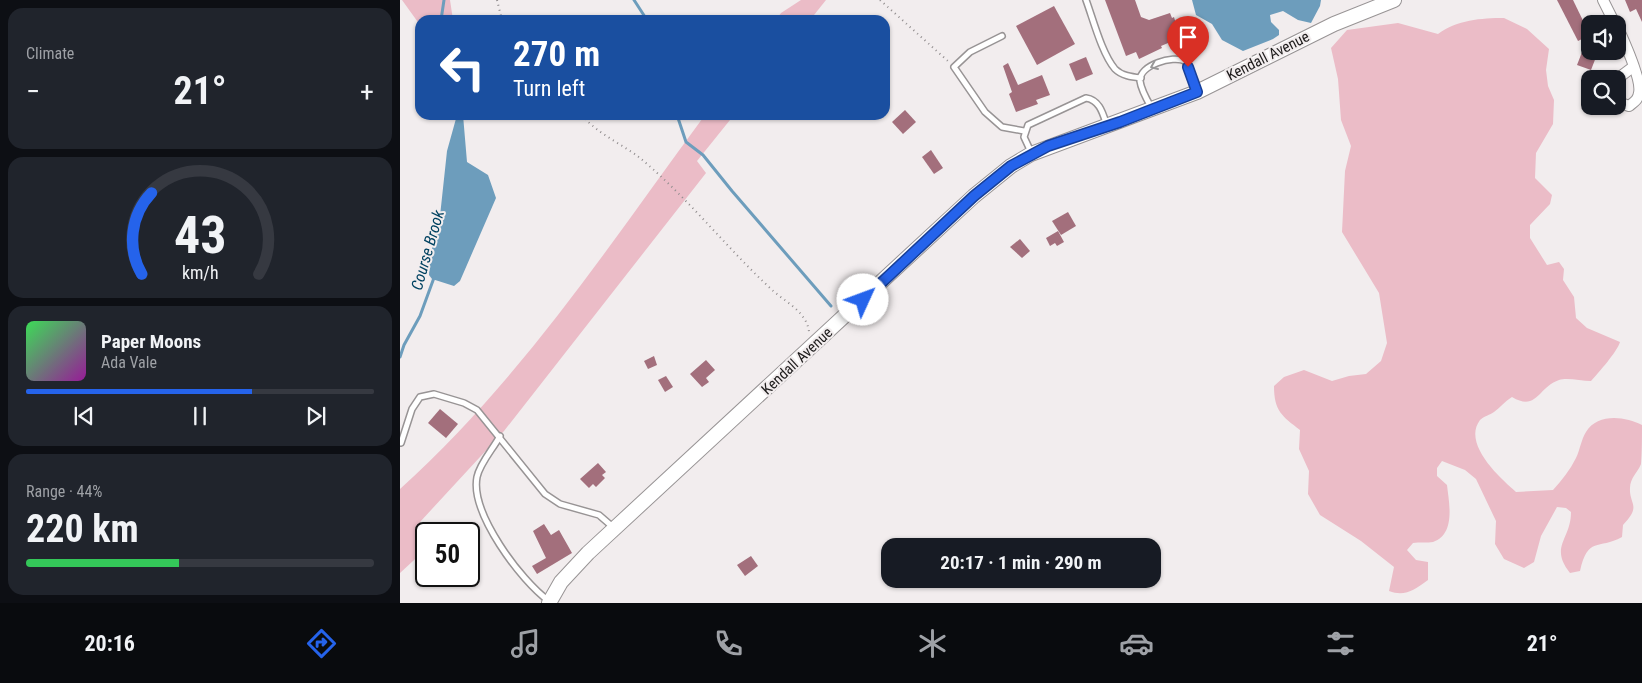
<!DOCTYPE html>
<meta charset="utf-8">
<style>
body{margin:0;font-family:"Roboto Condensed",sans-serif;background:#20242c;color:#f1f3f6;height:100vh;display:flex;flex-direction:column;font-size:19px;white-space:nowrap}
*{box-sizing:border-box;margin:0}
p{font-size:16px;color:#9ea1a6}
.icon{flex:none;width:28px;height:28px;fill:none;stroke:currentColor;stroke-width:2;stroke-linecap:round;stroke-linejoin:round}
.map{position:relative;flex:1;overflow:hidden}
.sheet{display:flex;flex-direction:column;gap:8px;padding:8px;background:#0d0f14;width:400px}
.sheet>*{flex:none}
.top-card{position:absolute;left:15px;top:15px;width:475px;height:105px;border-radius:15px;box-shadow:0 1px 4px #0004;background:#1a4fa0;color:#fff;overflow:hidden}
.buttons{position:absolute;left:1181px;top:15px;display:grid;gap:10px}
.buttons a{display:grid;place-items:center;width:45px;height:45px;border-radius:10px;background:#171b24;box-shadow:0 1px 4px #0004;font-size:25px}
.speed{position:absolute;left:15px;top:522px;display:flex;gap:10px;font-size:25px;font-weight:700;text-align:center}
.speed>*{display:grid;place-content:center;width:65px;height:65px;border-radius:50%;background:#171b24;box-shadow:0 1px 4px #0004;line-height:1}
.speed .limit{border:2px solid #111;border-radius:8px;background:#fff;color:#111}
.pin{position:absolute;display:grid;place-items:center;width:42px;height:42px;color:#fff;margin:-51px -21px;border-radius:50% 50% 50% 0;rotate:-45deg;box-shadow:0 0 5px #0007}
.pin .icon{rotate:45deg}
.me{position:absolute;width:55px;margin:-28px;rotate:47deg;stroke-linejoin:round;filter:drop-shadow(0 0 4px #0008)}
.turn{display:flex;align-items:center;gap:18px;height:105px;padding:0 15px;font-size:22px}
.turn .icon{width:65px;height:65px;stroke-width:2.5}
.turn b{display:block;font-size:35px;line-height:42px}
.big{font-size:38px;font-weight:700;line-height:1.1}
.sheet .tile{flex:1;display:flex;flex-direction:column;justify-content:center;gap:8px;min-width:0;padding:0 18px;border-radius:15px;background:#20242c}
.sheet .dial{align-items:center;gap:0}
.dial svg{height:130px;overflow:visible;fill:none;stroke:#363941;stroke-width:7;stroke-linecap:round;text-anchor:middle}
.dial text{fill:#f1f3f6;stroke:none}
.song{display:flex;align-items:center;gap:15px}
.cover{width:60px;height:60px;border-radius:8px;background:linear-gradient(135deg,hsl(130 70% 55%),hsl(300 70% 35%))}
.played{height:5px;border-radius:2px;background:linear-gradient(90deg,#2563eb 65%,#363941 65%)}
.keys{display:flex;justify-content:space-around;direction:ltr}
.heat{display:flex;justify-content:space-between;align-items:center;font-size:28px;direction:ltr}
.charge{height:8px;border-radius:4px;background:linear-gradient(90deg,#34c759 44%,#363941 0)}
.trip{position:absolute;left:481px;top:538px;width:280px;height:50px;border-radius:15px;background:#171b24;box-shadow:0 1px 4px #0004;font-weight:700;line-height:50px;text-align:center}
.tabs{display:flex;height:80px;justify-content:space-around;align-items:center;background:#090b0e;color:#9ea1a6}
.tabs .icon{width:35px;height:35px}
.tabs .active{color:#2563eb}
.tabs b{font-size:22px;color:#f1f3f6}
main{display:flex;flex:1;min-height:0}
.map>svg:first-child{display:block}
.green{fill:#ebbcc7}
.water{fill:#6d9dbc}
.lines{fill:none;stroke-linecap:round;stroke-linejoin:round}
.stream{stroke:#6d9dbc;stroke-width:3}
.building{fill:#a36f7c}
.service-casing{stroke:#989495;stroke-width:8}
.minor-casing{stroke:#989495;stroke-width:12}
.secondary-casing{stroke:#989495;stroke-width:16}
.path{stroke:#908c8d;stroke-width:2;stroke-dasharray:1 4;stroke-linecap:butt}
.service{stroke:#fff;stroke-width:5}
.minor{stroke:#fff;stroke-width:10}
.secondary{stroke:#fff;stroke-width:14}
.oneway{stroke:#999898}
.route-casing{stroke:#184099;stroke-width:12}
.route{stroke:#2563eb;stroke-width:9}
.labels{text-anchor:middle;stroke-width:4;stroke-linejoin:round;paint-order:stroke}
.street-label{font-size:15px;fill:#1c1a1a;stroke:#f2edee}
.water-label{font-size:16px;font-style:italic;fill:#004261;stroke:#f2edee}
</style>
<main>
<section class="sheet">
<div class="tile"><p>Climate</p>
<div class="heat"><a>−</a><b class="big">21°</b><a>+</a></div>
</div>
<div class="tile dial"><svg viewBox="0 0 100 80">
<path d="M14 69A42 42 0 1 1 86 69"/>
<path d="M14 69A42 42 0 0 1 20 19" stroke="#2563eb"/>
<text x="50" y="56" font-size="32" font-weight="700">43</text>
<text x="50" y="72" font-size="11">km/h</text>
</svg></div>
<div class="tile">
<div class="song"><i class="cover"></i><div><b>Paper Moons</b><p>Ada Vale</p></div></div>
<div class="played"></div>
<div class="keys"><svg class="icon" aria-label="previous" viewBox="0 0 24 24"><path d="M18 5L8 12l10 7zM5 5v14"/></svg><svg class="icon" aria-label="pause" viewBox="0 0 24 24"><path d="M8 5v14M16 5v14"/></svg><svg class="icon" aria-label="next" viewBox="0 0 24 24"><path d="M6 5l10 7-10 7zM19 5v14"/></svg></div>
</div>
<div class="tile"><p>Range · 44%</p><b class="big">220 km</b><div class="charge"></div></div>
</section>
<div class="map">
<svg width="1242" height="603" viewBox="0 0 1242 603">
<rect width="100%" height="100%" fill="#f2edee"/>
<g class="green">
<polygon points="2,0 50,0 53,20 20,20 20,25"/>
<polygon points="401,0 426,0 410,20 376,20 381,13"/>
<path d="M1104,18l23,11 22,20 -3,21 2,16 6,14 -1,24 -17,29 -1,25 17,17 -2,9 -20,21v13l17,27 12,-3 5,7 -1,11 11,17 2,21 11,10 33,14c-3,10 -21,30 -29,39 -10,0 -24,-4 -32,-1 -21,7 -22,32 -47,17 -7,4 -12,11 -18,15 -4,3 -10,4 -14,8 -18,24 20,58 36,72l37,-2c9,-10 17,-20 23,-32 4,-8 5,-18 10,-26 11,-19 39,-16 56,-7 0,11 0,28 -1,39 -3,8 -11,14 -11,24 -1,17 12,17 -7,37l-1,12c-24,13 -34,-1 -42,34l-10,2c-21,-27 1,-33 1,-61l-5,-4 -9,-1 -16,29 -7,26 -10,6 -20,-9 -9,-15 1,-23 -20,-42 -11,-9 -23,-9 -5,7v8l10,9c2,18 9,49 -14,57 -5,1 -14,0 -20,1l-6,7 9,10 12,2v18c-14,10 -23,17 -39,11l5,-24 -33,-26 -41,-26 -12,-21 1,-23 -10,-22 1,-19c-18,-14 -26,-19 -26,-44l10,-9 20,-7 28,11 17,-5 17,-2 15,-13 6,-18 -8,-50 -37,-61 3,-61 6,-25 -10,-26 -3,-41 -7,-31 16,-18 51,-7 40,11c19,-14 43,-16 66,-16z"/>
<path d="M305,115h29l-37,46 9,12 -202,258 -84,91 10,12h-4v15l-26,24v-84c120,-108 210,-245 305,-374z"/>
</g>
<g class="water">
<polygon points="792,0 921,0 920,6 911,23 898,20 883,11 870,15 871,22 879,30 879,35 873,39 843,51 822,40 812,24 796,15"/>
<polygon points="57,115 63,115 67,162 88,175 96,198 60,281 54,286 32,279 29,275 30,257 40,216 47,151"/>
</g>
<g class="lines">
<g class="stream">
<polyline points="234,0 247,20"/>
<polyline points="41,20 44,0"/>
<polyline points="277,115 286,142 303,155 332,191 431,306"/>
<polyline points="0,357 4,345 20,316 35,275"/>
</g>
</g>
<g class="building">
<polygon points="705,0 735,0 741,17 749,20 770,13 772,18 774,17 780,38 761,46 762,48 739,59 736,52 726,56"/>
<polygon points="1157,0 1173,0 1190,35 1178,41"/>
<polygon points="1225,0 1242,0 1242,22 1236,9 1230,12"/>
<polygon points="654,6 675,44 637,65 616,26"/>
<polygon points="1184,47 1190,51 1198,52 1191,70 1177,65"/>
<polygon points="686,57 693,74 676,81 669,64"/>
<polygon points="608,63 618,85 642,75 650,95 636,100 638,104 616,112 609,94 612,92 603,66"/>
<polygon points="505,110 516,122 503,134 492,122"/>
<polygon points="531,150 543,168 534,174 522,157"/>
<polygon points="668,212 676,226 661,235 652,221"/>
<polygon points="658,231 664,242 657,246 655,243 650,246 646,238"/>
<polygon points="620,239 630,251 622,258 610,247"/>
<polygon points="254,356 257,365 248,369 244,361"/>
<polygon points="306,360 315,370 306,378 309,382 302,387 290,374"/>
<polygon points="266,376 273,387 265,392 258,380"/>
<polygon points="40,409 58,424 46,438 28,423"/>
<polygon points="198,463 206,472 202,475 205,478 196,487 193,484 189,488 180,479"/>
<polygon points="144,524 151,535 159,530 172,553 137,574 132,566 146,558 133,531"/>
<polygon points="351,556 358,566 345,576 337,565"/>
</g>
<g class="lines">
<g class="service-casing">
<g id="service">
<path d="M686,0c7,19 16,54 29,69 7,7 17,8 26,9"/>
<polyline points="602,36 570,52 554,67 585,112 602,127 624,131"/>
<path d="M751,107c-4,-7 -10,-18 -11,-26 -1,-16 33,-26 45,-20l11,30"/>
<path d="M631,152l-7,-15 4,-12 58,-27c14,2 17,16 21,28"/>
<path d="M100,436c-7,13 -20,27 -23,41 -7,36 44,104 72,124"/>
<polyline points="1,443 12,409 20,397 34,394 64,403 77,410 145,494 160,504 199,515 214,528"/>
</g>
</g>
<g class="minor-casing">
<g id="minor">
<polyline points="1203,0 1215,24"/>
<path d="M1218,28c6,13 24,52 21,65 -1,7 -5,9 -10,13l-11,-4"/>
<polyline points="1217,79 1233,67"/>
</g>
</g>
<g class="secondary-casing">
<polyline id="secondary" points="149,603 161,582 188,553 574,196 611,166 631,154 797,92 934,24 994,0"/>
</g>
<g class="path">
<polyline points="97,0 102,20"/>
<polyline points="480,0 549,62"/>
<path d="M182,115c14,18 40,29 58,43 47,39 85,88 130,130 13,13 37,23 39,44"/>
</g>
<use href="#service" class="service"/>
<use href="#minor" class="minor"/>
<use href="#secondary" class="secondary"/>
</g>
<defs><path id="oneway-chevron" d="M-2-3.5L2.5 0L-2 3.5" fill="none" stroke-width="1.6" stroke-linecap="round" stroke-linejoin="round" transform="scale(1.25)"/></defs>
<use class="oneway" href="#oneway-chevron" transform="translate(754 66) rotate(157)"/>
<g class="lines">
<g class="route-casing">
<polyline id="route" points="463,300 574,196 611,166 648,146 720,122 797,92 788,67"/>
</g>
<use href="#route" class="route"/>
</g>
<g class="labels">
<g class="street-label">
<text transform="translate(868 56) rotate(-27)" y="5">Kendall Avenue</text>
<text transform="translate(397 361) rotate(-43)" y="5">Kendall Avenue</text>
</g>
<g class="water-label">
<text transform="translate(27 250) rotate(-74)" y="6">Course Brook</text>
</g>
</g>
</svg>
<div class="buttons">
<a><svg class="icon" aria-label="sound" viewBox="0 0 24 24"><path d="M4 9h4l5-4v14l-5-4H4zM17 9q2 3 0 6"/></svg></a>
<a><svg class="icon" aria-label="search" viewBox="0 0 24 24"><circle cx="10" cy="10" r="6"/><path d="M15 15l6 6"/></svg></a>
</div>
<div class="speed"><div class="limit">50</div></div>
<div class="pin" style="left:788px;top:67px;background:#d93025"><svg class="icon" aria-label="arrive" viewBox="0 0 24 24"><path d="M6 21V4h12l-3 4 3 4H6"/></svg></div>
<svg class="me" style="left:463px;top:300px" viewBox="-20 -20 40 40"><circle r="19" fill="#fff"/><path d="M0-13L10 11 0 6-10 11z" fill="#2563eb"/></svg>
<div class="trip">20:17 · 1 min · 290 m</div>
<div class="top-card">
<div class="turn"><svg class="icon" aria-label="left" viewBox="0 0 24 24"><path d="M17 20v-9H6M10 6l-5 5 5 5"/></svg><div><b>270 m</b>Turn left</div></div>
</div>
</div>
</main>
<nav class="tabs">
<b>20:16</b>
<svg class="icon active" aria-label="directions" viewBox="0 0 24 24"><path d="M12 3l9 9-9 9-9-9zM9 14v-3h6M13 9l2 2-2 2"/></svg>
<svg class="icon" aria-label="music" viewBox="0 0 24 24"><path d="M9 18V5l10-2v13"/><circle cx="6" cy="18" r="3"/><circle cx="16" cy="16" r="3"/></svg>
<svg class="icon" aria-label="phone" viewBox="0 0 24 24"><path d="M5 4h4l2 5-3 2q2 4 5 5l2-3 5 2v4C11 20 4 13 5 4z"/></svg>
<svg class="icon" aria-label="climate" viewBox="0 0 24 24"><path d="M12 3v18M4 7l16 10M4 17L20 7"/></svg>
<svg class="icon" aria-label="car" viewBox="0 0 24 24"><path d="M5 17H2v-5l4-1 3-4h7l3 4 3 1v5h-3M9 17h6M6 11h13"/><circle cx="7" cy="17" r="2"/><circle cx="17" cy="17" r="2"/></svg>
<svg class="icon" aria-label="filters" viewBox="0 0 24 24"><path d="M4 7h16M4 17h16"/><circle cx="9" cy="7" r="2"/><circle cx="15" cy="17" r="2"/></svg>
<b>21°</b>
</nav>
